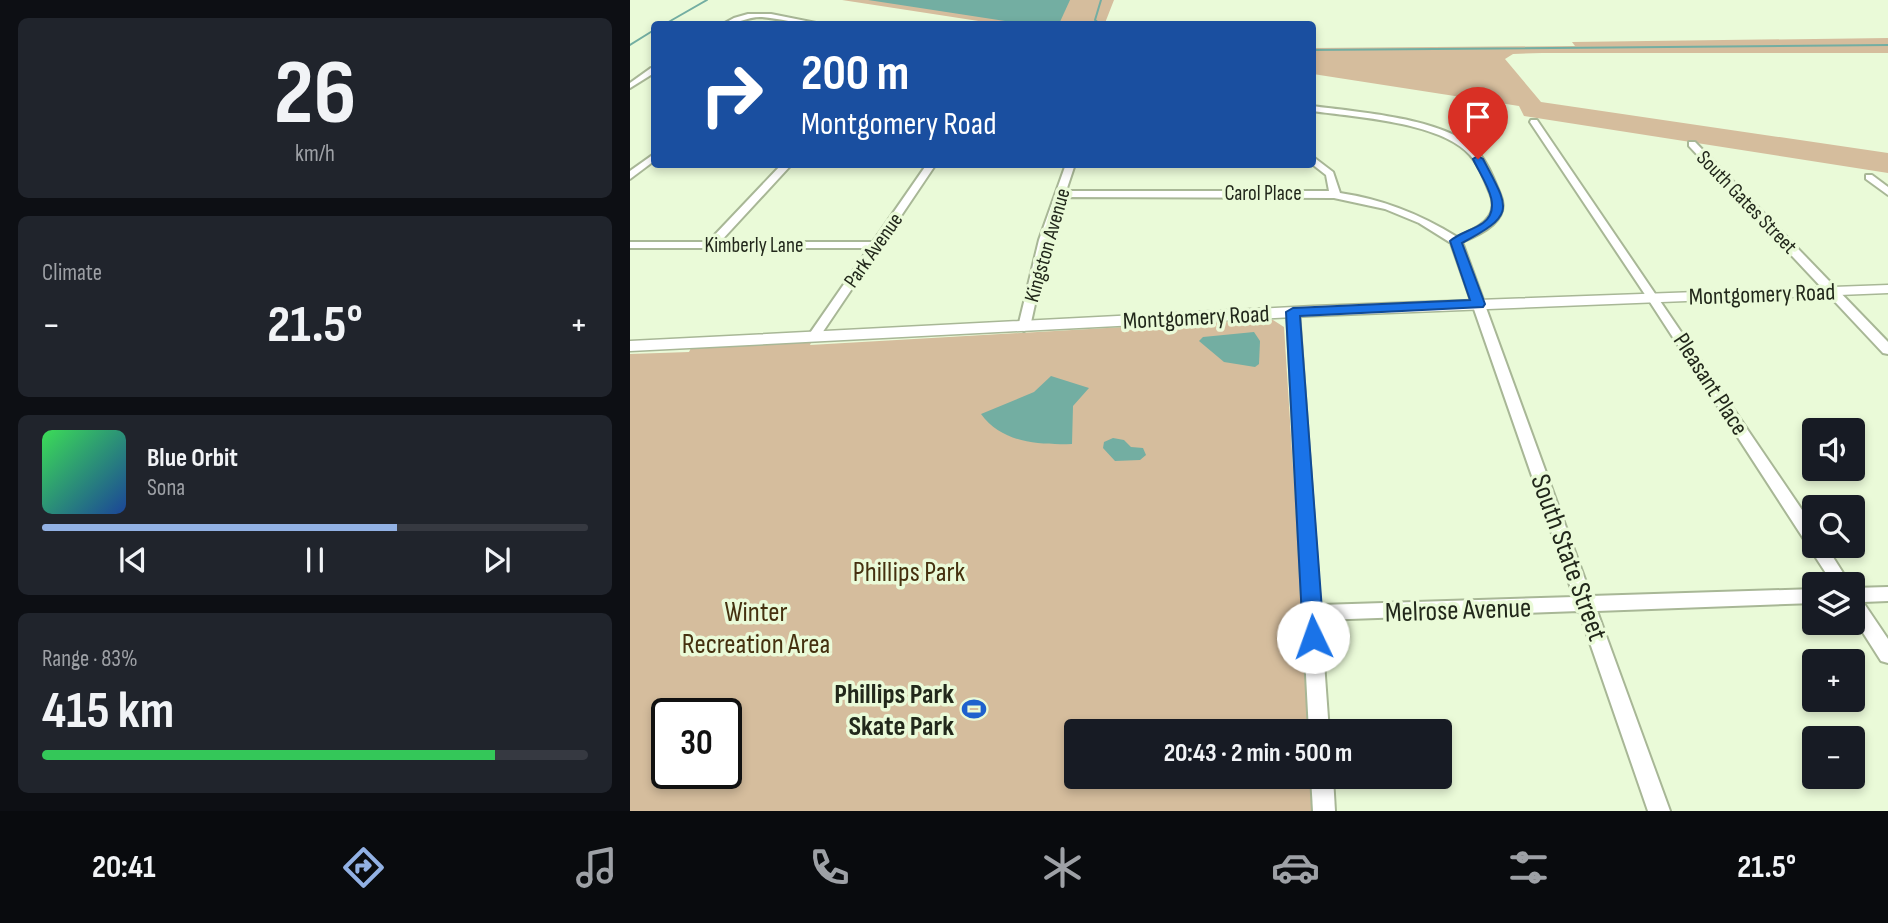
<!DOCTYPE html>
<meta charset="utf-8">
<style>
body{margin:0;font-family:"Sofia Sans Condensed",sans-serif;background:#20242c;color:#f1f3f6;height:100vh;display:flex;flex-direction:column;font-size:26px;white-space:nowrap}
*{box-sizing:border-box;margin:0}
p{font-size:23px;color:#9ea1a6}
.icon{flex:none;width:38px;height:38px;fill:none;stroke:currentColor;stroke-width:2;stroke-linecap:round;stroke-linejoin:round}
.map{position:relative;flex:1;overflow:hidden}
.drawer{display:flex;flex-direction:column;gap:18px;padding:18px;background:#0d0f14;width:630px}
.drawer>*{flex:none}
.banner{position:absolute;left:21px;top:21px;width:665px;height:147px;border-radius:7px;box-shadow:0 4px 10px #0003;background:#1a4fa0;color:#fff;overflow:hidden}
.buttons{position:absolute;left:1172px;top:418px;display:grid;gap:14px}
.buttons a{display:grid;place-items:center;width:63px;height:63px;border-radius:7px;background:#171b24;box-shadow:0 4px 10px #0003;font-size:35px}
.speed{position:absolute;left:21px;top:698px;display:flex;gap:14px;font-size:35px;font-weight:700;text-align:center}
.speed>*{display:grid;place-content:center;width:91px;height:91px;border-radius:50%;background:#171b24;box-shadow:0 4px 10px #0003;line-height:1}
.speed .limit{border:4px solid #111;border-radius:10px;background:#fff;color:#111}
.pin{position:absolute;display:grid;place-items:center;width:60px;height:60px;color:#fff;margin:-72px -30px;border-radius:50% 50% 50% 0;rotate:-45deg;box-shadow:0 0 7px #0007}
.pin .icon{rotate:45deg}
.me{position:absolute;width:77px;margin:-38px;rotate:357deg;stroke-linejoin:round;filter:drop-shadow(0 0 5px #0008)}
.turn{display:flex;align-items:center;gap:24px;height:147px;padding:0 35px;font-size:32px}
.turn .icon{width:91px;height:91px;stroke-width:2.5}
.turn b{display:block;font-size:49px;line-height:60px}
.big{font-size:52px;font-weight:700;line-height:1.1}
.drawer .tile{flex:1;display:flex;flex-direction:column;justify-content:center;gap:10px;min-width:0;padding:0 24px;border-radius:10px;background:#20242c}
.drawer .dial{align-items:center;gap:0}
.dial b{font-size:91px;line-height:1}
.song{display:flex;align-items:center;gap:21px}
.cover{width:84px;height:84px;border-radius:10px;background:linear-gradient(135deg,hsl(130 70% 55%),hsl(220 70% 35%))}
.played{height:7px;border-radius:4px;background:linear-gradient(90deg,#92b1e4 65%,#363941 65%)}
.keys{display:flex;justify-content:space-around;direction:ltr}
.heat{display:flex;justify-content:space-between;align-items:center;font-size:38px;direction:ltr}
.charge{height:10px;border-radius:5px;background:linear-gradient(90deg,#34c759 83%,#363941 0)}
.trip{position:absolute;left:434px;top:719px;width:388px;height:70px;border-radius:7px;background:#171b24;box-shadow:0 4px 10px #0003;font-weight:700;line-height:70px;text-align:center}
.dock{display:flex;height:112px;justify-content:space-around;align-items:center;background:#090b0e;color:#9ea1a6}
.dock .icon{width:49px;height:49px}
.dock .current{color:#92b1e4}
.dock b{font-size:32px;color:#f1f3f6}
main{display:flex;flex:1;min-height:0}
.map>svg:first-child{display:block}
.green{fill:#d5bd9d;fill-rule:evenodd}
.water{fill:#73aea2}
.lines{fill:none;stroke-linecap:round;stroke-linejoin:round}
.stream{stroke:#73aea2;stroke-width:2}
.minor-casing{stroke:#a8b796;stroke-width:4}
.tertiary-casing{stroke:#a8b796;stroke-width:3}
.minor{fill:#fff;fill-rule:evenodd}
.tertiary{fill:#fff;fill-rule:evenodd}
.route{fill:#1a73e8;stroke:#114b97;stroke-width:2}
.labels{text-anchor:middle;stroke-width:7;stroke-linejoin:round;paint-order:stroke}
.far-street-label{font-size:21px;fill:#22281b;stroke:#eafad8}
.street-label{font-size:24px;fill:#22281b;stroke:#eafad8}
.near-street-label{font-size:28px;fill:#22281b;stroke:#eafad8}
.near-park-label{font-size:28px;fill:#45300f;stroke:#eafad8}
.near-poi-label{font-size:28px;font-weight:bold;fill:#22281b;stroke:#eafad8;text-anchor:end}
</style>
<main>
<section class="drawer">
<div class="tile dial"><b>26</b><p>km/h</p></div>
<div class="tile"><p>Climate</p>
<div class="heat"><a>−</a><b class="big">21.5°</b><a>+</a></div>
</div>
<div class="tile">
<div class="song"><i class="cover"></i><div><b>Blue Orbit</b><p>Sona</p></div></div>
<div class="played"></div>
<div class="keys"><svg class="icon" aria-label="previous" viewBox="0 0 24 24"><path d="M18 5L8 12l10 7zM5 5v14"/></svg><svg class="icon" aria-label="pause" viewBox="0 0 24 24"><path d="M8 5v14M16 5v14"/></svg><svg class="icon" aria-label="next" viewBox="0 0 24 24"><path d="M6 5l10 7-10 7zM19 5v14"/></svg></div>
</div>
<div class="tile"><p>Range · 83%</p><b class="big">415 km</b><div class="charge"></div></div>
</section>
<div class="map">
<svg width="1258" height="811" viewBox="0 0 1258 811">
<rect width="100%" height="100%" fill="#eafad8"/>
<g class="green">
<polygon points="212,0 484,0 475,23 481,24 368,24"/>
<polygon points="1258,38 1258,53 912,53 883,54 875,59 911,102 1258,153 1258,173 894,116 889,106 683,74 682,48 945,46 942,42"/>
<path d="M632,319l11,1 11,7 26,404 -234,1v45h237l2,34h-685v-457l59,-2 3,-6 122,-10 -4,9zM37,714h59v60h-59z"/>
</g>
<g class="water">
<polygon points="238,0 440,0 429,24 395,24"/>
<polygon points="624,332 630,341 629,364 625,367 594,362 569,341 573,337"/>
<path d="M421,376l38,12 -16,18 -1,38c-33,1 -70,-1 -91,-30l53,-22z"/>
<polygon points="483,438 494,440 501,447 513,448 516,455 510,460 485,461 473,448 474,442"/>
</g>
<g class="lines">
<g class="stream">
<polyline points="35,24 77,0"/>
<polyline points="470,24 465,20 471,0"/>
<polyline points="0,45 24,30"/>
<polyline points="682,50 1258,45"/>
</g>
<g class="minor-casing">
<g id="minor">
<path d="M118,14h23l50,10c-20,2 -40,-6 -61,-7 -13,0 -25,8 -37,7l11,-6z"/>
<polygon points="21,68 24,68 24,73 0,88 0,83"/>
<path d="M682,106c44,6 135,12 165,45 11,12 17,29 23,43 12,26 -19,40 -38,48l129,354 224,-7v14l-218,8 73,200h-22l-69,-200 -258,9 8,112h-20l-22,-420 2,-3h8l2,3 21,293 254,-8 -123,-354 -32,-20 -34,-14 -51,-11 -270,-1 -15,43 -19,87 -6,4 -6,-4 21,-87 27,-76h9l-9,27h263l-3,-16 -14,-11v-8l21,16 7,21c42,6 80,21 117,44 19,-8 44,-19 33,-44 -6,-13 -10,-28 -20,-38 -29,-33 -115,-38 -158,-44z"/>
<polygon points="901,120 907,120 1185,529 1185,546 1196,546 1220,584 1203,584 1018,299 900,122"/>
<polygon points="1059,142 1065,142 1258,342 1258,354 1253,353 1059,146"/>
<polygon points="24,154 24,161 0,179 0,171"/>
<polygon points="152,164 162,164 90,242 243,242 297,164 306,164 188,339 184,340 178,336 239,248 0,248 0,242 78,242"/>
<polygon points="1236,175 1242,175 1258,187 1258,195 1236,179"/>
<polygon points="1258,587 1258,601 1233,602 1258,639 1258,663 1251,661 1223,617 1223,588"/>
<polygon points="681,777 703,777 705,811 683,811"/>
</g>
</g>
<g class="tertiary-casing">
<polygon id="tertiary" points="1258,285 1258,293 683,316 0,351 0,341 683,306"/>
</g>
<use href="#minor" class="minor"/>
<use href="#tertiary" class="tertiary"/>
</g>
<path class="route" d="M848,156l5,3c26,50 34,55 -21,84l23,61 -2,3 -183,9 24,321 -3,6 -8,3 -7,-3 -3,-6 -17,-325 7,-4 177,-8 -20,-59c9,-8 23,-11 33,-18 22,-16 -2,-46 -10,-64z"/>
<defs>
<g id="stadium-bare" transform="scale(1.89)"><path d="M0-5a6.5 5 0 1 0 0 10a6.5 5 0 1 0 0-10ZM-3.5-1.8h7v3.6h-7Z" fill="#1e61cd" stroke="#eafad8" stroke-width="2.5" paint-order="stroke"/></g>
</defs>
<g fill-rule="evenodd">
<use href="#stadium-bare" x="344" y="709"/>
</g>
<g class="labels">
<g class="far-street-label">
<text x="633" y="200">Carol Place</text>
<text transform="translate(1117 202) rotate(46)" y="7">South Gates Street</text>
<text x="124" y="252">Kimberly Lane</text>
<text transform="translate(417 245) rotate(-74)" y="7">Kingston Avenue</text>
<text transform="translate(243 250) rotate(-55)" y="7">Park Avenue</text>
</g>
<g class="street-label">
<text transform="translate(1132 294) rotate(-2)" y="8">Montgomery Road</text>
<text transform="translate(566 317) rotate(-3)" y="8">Montgomery Road</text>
<text transform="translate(1081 384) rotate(57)" y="8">Pleasant Place</text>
</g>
<g class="near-street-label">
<text transform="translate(940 557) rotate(70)" y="10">South State Street</text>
<text transform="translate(828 609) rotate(-2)" y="10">Melrose Avenue</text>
</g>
<g class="near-park-label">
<text x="279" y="581">Phillips Park</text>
<text x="126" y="621">Winter<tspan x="126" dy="32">Recreation Area</tspan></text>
</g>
<g class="near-poi-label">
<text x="324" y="703">Phillips Park<tspan x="324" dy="32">Skate Park</tspan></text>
</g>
</g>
</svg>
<div class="buttons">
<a><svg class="icon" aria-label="sound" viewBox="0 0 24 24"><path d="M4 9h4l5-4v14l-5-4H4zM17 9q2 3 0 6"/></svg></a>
<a><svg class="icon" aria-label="search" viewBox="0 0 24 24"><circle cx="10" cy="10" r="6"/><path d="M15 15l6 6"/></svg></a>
<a><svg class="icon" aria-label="layers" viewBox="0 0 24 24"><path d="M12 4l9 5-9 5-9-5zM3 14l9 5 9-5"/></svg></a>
<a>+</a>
<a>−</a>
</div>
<div class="speed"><div class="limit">30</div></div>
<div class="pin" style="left:848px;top:159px;background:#d93025"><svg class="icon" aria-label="arrive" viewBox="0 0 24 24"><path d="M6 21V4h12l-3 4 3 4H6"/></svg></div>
<svg class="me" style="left:683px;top:637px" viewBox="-20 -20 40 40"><circle r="19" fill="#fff"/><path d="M0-13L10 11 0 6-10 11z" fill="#1a73e8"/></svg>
<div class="trip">20:43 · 2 min · 500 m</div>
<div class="banner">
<div class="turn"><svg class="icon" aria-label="right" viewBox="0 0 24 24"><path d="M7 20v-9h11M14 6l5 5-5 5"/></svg><div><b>200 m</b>Montgomery Road</div></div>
</div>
</div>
</main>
<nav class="dock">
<b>20:41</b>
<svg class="icon current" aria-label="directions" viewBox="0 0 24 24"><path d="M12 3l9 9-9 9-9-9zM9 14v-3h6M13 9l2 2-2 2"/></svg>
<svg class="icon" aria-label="music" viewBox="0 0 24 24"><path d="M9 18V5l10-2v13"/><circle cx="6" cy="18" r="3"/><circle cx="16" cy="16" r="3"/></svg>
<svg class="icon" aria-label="phone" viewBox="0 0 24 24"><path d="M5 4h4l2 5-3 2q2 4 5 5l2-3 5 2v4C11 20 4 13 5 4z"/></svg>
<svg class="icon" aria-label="climate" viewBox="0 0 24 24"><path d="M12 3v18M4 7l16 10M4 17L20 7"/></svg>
<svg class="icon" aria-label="car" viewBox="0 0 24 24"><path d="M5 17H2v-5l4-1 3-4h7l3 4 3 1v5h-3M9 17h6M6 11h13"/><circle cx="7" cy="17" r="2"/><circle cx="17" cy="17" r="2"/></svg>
<svg class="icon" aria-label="filters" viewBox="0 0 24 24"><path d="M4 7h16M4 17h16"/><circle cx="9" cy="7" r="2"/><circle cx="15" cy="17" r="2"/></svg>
<b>21.5°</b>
</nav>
